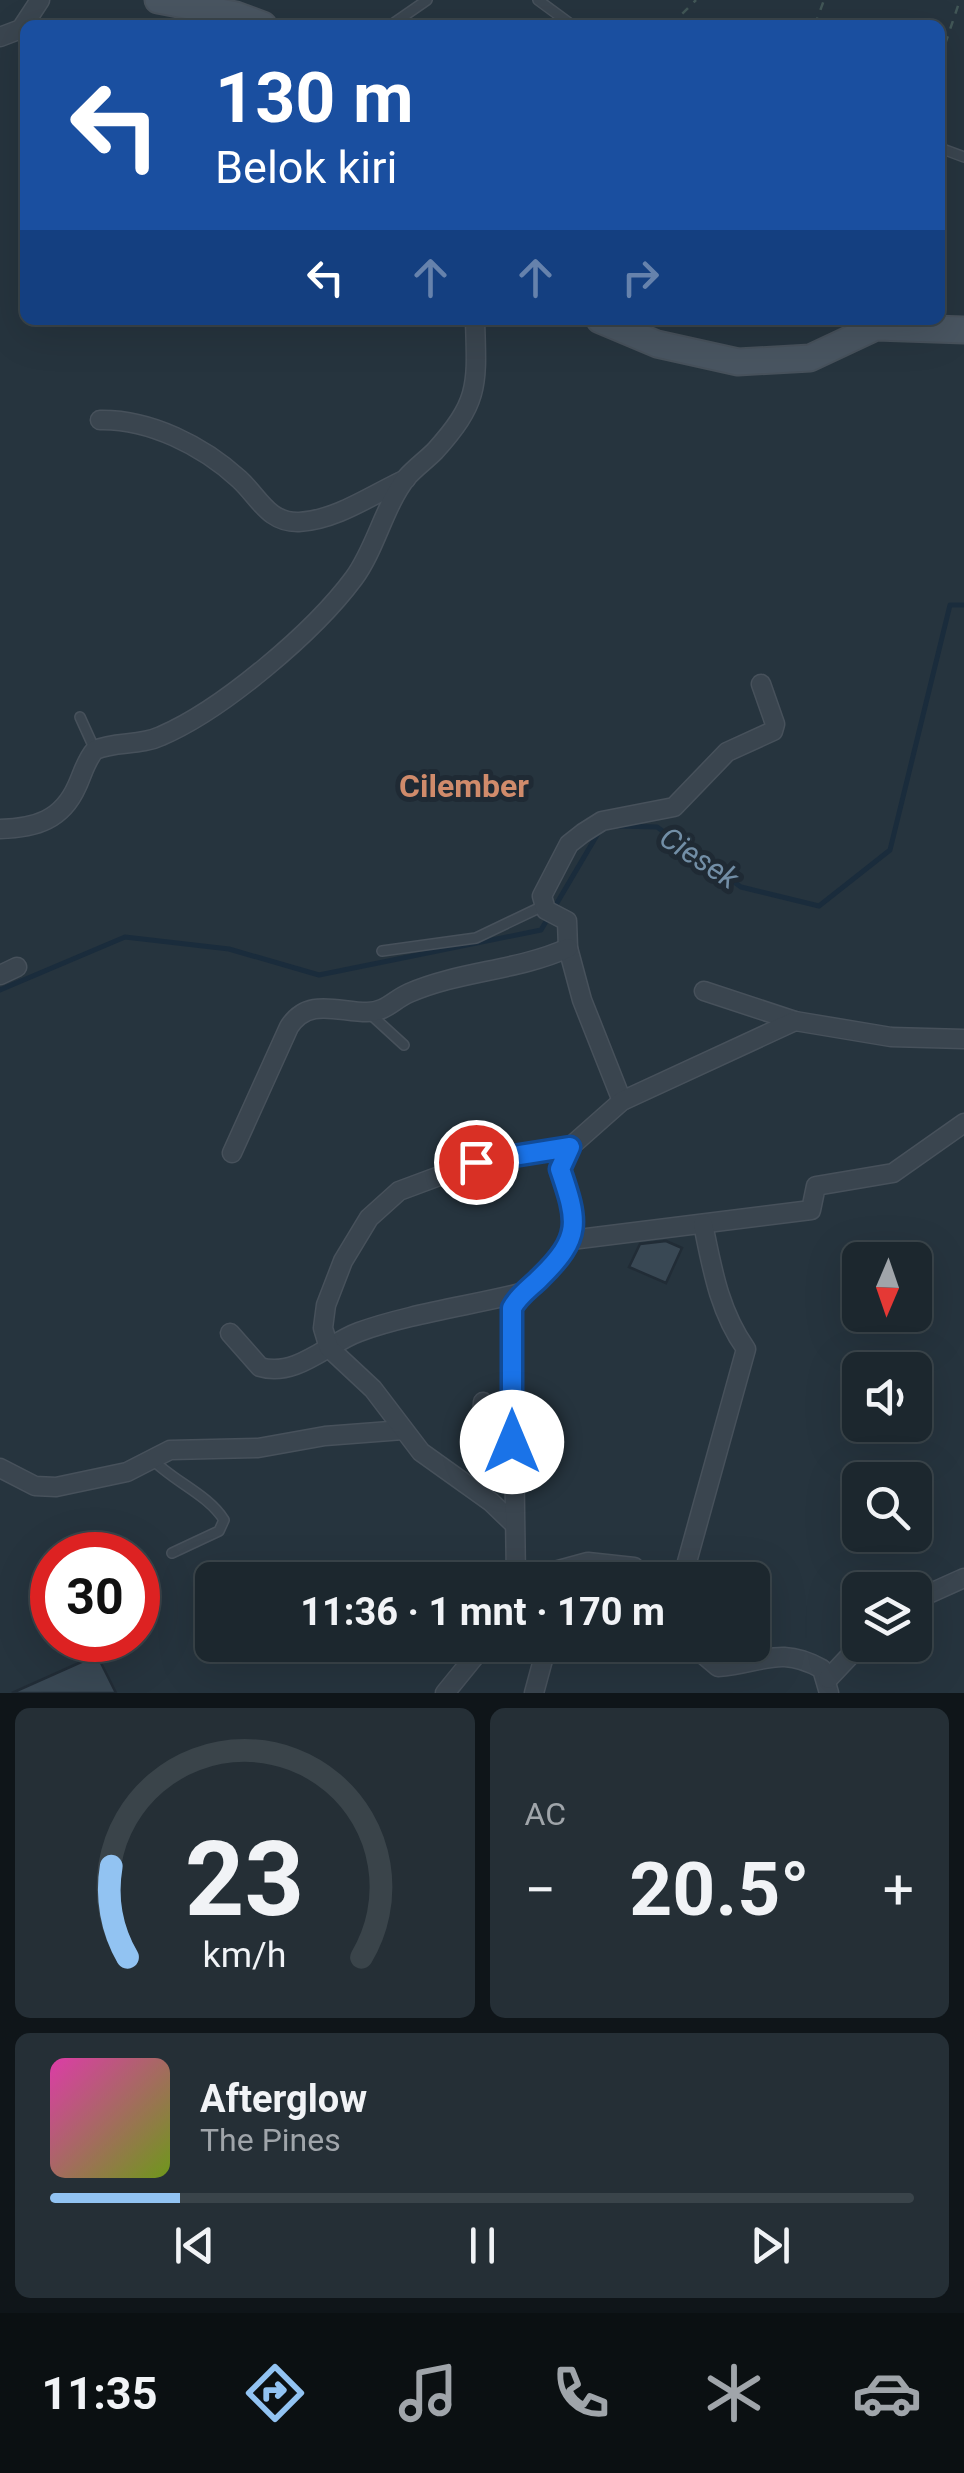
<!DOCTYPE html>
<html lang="id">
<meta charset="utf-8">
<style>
body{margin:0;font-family:Roboto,sans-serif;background:#252f36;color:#f1f3f6;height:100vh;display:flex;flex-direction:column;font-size:38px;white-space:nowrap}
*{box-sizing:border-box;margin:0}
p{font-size:32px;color:#a0a5aa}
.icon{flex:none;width:55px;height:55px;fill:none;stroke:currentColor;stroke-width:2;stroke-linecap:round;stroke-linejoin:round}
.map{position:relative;height:1693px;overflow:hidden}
.side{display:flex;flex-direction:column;gap:15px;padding:15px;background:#0f1519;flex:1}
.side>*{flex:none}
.guide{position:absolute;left:20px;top:20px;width:925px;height:305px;border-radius:15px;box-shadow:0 10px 40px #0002,0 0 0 2px #3a444a;background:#1a4fa0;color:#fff;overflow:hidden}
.needle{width:65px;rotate:182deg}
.fabs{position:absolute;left:842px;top:1242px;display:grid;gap:20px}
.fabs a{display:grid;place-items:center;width:90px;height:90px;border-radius:15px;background:#1c272e;box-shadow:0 10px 40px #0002,0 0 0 2px #3a444a;font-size:50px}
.speed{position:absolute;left:30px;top:1532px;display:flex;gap:20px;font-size:50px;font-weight:700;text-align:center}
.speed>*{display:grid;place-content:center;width:130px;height:130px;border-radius:50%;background:#1c272e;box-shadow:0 10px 40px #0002,0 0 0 2px #3a444a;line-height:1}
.speed .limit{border:15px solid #d22;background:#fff;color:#111}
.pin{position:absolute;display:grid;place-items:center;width:85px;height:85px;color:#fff;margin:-42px;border:5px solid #fff;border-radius:50%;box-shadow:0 2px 10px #0007}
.me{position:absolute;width:110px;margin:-55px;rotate:0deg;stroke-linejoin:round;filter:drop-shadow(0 0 8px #0008)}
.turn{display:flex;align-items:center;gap:35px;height:210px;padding:0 30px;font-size:45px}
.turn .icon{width:130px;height:130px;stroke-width:2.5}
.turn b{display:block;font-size:70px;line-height:85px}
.lanes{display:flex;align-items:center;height:95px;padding:0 30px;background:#0003;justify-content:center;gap:50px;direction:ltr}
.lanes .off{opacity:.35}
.big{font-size:75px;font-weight:700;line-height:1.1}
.side .card{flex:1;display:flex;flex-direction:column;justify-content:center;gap:15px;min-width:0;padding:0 35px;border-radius:15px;background:#252f36}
.side .dial{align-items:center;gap:0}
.dial svg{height:260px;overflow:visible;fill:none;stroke:#3a444a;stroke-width:7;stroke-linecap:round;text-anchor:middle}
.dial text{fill:#f1f3f6;stroke:none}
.song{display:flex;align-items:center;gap:30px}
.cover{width:120px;height:120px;border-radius:15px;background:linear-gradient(135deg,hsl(320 70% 55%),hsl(80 70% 35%))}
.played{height:10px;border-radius:5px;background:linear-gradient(90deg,#92c3f2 15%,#3a444a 15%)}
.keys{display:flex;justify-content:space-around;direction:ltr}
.heat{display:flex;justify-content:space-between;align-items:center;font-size:55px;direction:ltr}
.side .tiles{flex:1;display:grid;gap:15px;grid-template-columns:1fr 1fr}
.card:last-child{grid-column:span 2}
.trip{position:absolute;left:195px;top:1562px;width:575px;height:100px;border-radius:15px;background:#1c272e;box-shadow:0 10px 40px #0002,0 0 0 2px #3a444a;font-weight:700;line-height:100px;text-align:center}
.tab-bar{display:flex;height:160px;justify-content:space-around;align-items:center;background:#0b1012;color:#a0a5aa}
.tab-bar .icon{width:70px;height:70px}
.tab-bar .current{color:#92c3f2}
.tab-bar b{font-size:45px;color:#f1f3f6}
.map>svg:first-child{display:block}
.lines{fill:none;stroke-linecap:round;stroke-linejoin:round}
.stream{stroke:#1a2c3c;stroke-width:5}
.building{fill:#394854;stroke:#212c36;stroke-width:2.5}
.lane-casing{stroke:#47515b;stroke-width:12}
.street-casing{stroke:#47515b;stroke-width:21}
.secondary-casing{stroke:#47515b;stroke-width:29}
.path{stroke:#425757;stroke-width:2.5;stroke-dasharray:8 8;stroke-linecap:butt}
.lane{stroke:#3a454f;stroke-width:9}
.street{stroke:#3a454f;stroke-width:18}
.secondary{stroke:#495561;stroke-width:25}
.route-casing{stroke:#114b97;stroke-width:25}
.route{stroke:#1a73e8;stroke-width:18}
.labels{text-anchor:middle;stroke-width:10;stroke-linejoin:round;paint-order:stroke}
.water-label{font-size:30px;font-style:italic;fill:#728ea6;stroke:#1f2a34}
.quarter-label{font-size:32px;font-weight:bold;fill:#d08b6b;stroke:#1f2a34}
</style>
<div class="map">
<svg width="964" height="1693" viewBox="0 0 964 1693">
<rect width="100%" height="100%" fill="#26343e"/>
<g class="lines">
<g class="stream">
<polyline points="619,826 657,827 741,887 819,906 890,850 950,605 964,605"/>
<polyline points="0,990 125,937 229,949 319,975 541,930 600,830"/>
</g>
</g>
<g class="building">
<polygon points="666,1241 682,1248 666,1283 629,1267 640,1244"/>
<polygon points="97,1655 116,1693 12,1693"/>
</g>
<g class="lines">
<g class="lane-casing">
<g id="lane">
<polyline points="538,0 572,25"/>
<polyline points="391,25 427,0"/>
<polyline points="940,148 964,157"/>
<polyline points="80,717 95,750"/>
<polyline points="382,951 476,938 543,906"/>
<polyline points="369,1013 404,1045"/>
<path d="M151,1458c21,23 57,36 73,62l-5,11 -47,22"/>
</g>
</g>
<g class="street-casing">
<g id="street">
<polyline points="0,37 21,29 40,0"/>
<path d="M100,420c50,-1 103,26 139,59 20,18 29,44 60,43 38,-2 74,-28 107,-43"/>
<path d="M0,829c36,-1 62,-9 77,-43 6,-13 9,-26 18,-36 21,-9 45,-4 66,-14 61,-26 153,-104 193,-158 22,-30 30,-72 53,-101 8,-9 19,-17 28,-26 45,-50 42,-66 40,-131"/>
<polyline points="0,975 17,967"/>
<polyline points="704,991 795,1021"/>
<polyline points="622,1101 582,1000 568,948 567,921 546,910 542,896 569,844 583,833 602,821 674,807 727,752 773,731 775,724 761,684"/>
<path d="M232,1153l57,-126c19,-30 49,-15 78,-15 19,0 26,-12 42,-19 50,-22 108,-22 159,-45"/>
<polyline points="571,1240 811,1210 816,1186 893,1173 964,1123"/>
<path d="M230,1333l30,34c36,11 68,-24 99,-35 49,-18 115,-27 166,-40"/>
<path d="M483,1402c-2,23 4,38 29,40"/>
<polyline points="0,1468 35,1486 56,1487 127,1472 170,1450 258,1448 325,1436 403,1430"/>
<polyline points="514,1524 491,1502 421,1452 373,1389 329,1348 323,1328 326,1305 343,1261 369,1218 399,1191 477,1162 570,1147"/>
<path d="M516,1580l-4,-272c6,-12 18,-20 28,-30 42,-41 38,-56 20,-109l10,-22 52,-46 173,-80 96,16 73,2"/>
<polyline points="522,1580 588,1562 634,1567 644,1580"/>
<path d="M682,1580l64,-231c-27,-38 -34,-81 -43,-125"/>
<polyline points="915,1600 964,1578"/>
<path d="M692,1645l26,22c44,-3 61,-22 104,2l7,24"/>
<polyline points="828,1679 860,1645"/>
<polyline points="445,1693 484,1645"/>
<polyline points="534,1693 547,1645"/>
</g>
</g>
<g class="secondary-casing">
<g id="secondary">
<polyline points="158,0 236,15 263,25"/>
<polyline points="600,320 657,344 738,362 810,358 876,327 964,330"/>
</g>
</g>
<g class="path">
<polyline points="671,25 696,0"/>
<polyline points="815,25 824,0"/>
<polyline points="940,59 960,0"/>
</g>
<use href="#lane" class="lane"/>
<use href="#street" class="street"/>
<use href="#secondary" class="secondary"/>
</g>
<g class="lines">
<g class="route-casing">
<path id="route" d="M476,1162l94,-15 -10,22c18,53 22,68 -20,109 -10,10 -22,18 -28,30v134"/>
</g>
<use href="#route" class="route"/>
</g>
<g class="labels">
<g class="water-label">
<text transform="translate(699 858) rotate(33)" y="10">Ciesek</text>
</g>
<g class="quarter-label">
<text x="464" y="797">Cilember</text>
</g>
</g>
</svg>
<div class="fabs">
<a><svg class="needle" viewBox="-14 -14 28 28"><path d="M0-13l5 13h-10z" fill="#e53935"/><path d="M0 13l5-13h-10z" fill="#a0a5aa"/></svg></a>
<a><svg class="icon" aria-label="sound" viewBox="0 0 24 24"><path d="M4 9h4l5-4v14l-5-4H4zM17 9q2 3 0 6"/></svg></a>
<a><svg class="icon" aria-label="search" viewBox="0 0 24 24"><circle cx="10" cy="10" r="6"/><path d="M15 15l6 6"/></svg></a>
<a><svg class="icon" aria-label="layers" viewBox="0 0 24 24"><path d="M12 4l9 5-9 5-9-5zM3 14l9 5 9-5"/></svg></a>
</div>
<div class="speed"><div class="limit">30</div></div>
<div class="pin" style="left:476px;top:1162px;background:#d93025"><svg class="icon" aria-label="arrive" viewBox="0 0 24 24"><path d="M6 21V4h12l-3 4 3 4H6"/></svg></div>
<svg class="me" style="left:512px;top:1442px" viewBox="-20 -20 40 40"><circle r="19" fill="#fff"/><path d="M0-13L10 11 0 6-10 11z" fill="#1a73e8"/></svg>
<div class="trip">11:36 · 1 mnt · 170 m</div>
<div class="guide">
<div class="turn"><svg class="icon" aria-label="left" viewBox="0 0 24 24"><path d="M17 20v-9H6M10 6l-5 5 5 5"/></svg><div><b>130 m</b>Belok kiri</div></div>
<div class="lanes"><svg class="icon" aria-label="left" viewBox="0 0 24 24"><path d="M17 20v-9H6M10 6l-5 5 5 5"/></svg><svg class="icon off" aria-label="ahead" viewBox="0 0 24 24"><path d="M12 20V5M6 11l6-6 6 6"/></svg><svg class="icon off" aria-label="ahead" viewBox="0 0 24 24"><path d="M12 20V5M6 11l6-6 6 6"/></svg><svg class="icon off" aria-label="right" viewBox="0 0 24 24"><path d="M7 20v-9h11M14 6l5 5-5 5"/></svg></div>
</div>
</div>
<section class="side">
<div class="tiles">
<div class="card dial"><svg viewBox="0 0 100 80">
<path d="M14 69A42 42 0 1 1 86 69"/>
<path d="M14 69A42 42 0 0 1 9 41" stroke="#92c3f2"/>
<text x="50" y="56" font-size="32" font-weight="700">23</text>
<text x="50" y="72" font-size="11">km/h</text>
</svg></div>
<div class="card"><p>AC</p>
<div class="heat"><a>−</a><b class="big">20.5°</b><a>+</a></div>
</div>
<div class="card">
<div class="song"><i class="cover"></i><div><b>Afterglow</b><p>The Pines</p></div></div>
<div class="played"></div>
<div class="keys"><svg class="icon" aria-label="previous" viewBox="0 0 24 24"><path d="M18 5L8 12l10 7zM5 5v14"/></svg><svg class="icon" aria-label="pause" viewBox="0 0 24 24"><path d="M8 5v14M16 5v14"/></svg><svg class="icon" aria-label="next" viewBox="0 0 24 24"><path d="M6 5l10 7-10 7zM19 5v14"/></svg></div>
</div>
</div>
</section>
<nav class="tab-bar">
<b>11:35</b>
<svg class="icon current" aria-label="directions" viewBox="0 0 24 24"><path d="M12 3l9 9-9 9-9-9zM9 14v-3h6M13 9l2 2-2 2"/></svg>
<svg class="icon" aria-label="music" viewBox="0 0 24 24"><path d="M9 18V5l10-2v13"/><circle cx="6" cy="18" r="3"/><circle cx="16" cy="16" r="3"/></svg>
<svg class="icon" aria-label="phone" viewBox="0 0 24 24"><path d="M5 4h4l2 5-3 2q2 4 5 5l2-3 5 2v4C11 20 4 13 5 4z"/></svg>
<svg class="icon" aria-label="climate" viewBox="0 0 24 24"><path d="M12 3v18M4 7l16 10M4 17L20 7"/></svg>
<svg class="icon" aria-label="car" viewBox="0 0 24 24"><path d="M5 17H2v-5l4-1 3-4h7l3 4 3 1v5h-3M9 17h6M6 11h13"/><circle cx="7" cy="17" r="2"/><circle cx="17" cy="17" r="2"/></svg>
</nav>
